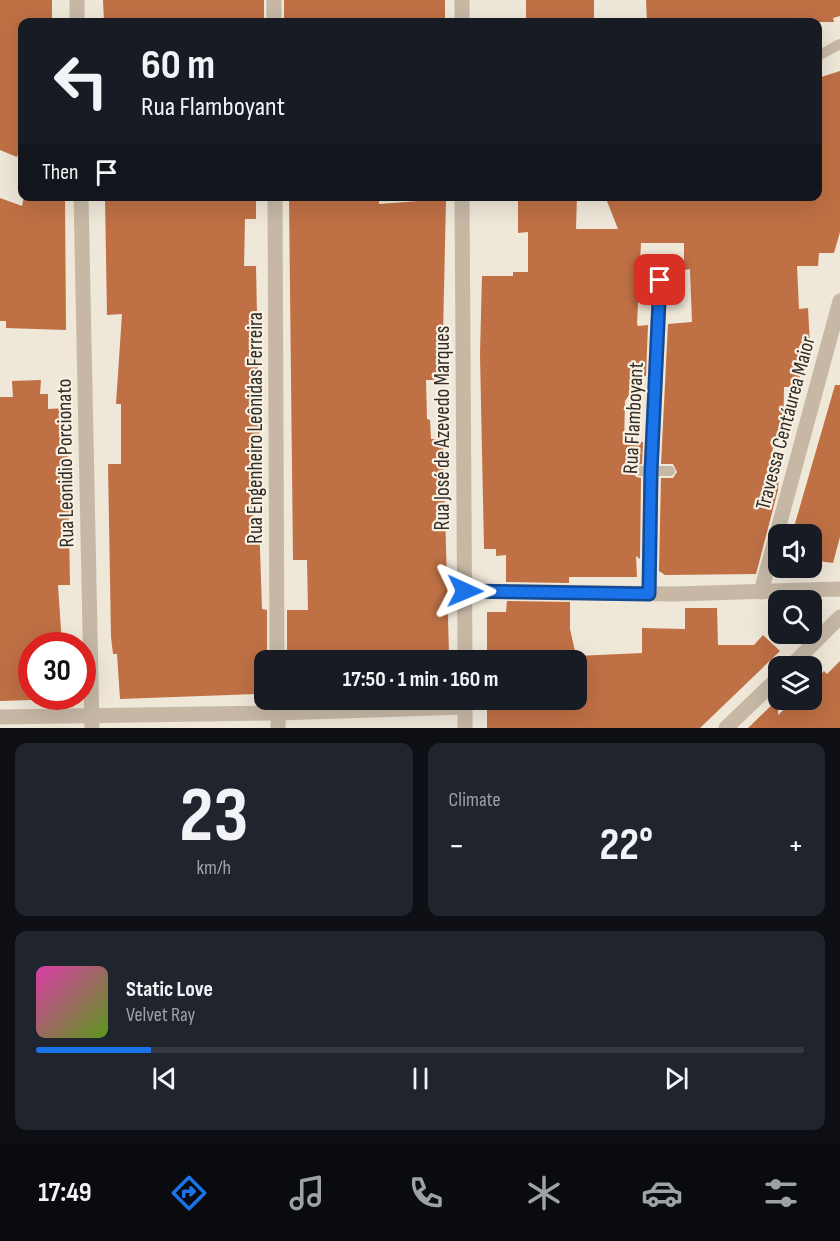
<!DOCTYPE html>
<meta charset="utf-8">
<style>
body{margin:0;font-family:"Sofia Sans Condensed",sans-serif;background:#20242c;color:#f1f3f6;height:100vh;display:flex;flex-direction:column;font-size:22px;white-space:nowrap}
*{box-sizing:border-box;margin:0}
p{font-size:20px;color:#9ea1a6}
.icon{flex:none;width:33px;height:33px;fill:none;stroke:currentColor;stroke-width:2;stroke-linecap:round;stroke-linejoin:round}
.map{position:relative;height:728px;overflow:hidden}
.sheet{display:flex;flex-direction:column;gap:15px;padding:15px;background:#0d0f14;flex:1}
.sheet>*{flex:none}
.banner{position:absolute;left:18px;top:18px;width:804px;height:183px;border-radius:12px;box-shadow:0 6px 24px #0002;background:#171b24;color:#f1f3f6;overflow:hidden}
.controls{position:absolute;left:768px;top:524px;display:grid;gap:12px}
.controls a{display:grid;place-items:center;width:54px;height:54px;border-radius:12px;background:#171b24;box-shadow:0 6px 24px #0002;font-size:30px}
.speed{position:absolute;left:18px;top:632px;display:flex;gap:12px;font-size:30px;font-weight:700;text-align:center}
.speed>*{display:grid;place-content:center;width:78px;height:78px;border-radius:50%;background:#171b24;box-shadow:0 6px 24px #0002;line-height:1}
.speed .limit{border:9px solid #d22;background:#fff;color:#111}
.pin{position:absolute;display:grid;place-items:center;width:51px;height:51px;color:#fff;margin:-26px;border-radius:12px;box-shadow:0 3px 9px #0006}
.me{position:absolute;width:66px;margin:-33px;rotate:91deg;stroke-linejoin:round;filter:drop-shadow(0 0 4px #0008)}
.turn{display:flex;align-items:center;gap:21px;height:126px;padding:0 24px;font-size:27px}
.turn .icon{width:78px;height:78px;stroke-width:2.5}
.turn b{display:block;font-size:42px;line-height:51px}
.then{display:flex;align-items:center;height:57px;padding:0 24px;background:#0003;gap:12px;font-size:22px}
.big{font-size:45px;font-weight:700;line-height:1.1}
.sheet .card{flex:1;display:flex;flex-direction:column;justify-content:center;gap:9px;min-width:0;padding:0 21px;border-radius:12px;background:#20242c}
.sheet .dial{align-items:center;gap:0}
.dial b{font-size:78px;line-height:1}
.song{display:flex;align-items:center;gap:18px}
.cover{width:72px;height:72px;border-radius:9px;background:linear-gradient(135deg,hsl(320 70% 55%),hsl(90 70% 35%))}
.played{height:6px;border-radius:3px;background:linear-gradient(90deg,#1a73e8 15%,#363941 15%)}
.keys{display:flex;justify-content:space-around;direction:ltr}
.heat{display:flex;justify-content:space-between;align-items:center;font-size:33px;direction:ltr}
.sheet .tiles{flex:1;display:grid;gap:15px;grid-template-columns:1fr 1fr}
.card:last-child{grid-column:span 2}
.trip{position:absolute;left:254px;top:650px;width:333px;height:60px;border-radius:12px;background:#171b24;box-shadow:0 6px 24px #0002;font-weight:700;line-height:60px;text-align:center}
.tabs{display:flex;height:96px;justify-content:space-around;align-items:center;background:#090b0e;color:#9ea1a6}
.tabs .icon{width:42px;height:42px}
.tabs .current{color:#1a73e8}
.tabs b{font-size:27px;color:#f1f3f6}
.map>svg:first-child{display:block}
.building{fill:#bf7045}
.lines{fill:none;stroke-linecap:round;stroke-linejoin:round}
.service{stroke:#c6b8a5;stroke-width:10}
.minor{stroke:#c6b8a5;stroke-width:15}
.route-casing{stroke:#114b97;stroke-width:15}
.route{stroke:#1a73e8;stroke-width:10}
.labels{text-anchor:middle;stroke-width:4.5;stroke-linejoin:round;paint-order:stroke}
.street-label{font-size:21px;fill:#322b26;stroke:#f7f0e3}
</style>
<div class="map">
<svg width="840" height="728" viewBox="0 0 840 728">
<rect width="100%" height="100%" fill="#efe7d8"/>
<g class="building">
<polygon points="0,0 52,0 52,22 22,22 22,140 17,157 0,150"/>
<polygon points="103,0 264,0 264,22 104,22"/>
<rect x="284" y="0" width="161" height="22"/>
<rect x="526" y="0" width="68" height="22"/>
<polygon points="646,0 840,0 840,16 833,18 834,22 647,22"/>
<polygon points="840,71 840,232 834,253 819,253 818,266 797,266 799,309 808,308 810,345 799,346 800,387 784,387 783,439 773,439 772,472 779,473 778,490 756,574 665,575 659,571 661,478 673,478 677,472 673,464 661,464 668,324 692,322 690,269 684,270 684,243 641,243 637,324 638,326 648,325 646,376 630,377 629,395 625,401 624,442 643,442 642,464 636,465 633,470 636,477 641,478 640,559 636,556 637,577 569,577 569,583 506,582 506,555 496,556 496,549 484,549 480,354 482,276 513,276 513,272 528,272 528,232 518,233 518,196 577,196 576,229 618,229 605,196 818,196 818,78"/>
<polygon points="24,196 65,196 66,330 6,328 6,321 0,321 0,198 22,206"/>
<polygon points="179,196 179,200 229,200 229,196 256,196 256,219 245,219 244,266 256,266 260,461 254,461 253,520 259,520 262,609 267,610 267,660 262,660 263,692 256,694 120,699 117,654 113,654 111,637 108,464 121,464 121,404 116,404 122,314 107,315 105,197"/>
<polygon points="353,196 379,196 379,204 446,199 442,380 426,380 427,419 430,420 431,439 443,439 449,654 445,654 445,660 287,660 287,610 308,610 307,560 293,560 289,198"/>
<polygon points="41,380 40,394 48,394 48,409 67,408 70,585 58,585 62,645 32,645 32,700 0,701 0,397 13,397 12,381"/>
<polygon points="835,385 840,385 840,537 833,563 812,560 812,534 792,534"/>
<polygon points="507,601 570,602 570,629 576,656 642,653 642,628 685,629 685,608 717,608 718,645 754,645 763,635 780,651 700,728 487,728 487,699 576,699 576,660 487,660 487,612 506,612"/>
<polygon points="840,661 840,728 748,728 778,699 778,715 795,699 812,699 812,683 824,671 827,674"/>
</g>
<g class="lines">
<g class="service">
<polyline points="818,56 840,44"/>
<polyline points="640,471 670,471"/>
</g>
<g class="minor">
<polyline points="77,0 77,22"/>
<polyline points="274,0 274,22"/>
<polyline points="462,22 462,0"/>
<polyline points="81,196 92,728"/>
<polyline points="275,196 277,660"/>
<polyline points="462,196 465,660"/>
<polyline points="465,591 676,594 840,589"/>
<polyline points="761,592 840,301"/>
<polyline points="649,594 651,471 660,280"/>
<polyline points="791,666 840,617"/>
<polyline points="278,699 278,728"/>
<polyline points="465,699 465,728"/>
<polyline points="0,717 278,713 465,707"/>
<polyline points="726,728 778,678"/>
</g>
</g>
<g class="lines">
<g class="route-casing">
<polyline id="route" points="465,591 649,594 651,471 660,280"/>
</g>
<use href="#route" class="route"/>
</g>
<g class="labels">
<g class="street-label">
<text transform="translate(633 418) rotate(-87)" y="7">Rua Flamboyant</text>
<text transform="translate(785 423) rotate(-75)" y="7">Travessa Centáurea Maior</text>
<text transform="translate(255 428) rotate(-90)" y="7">Rua Engenheiro Leônidas Ferreira</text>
<text transform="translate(442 428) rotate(-90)" y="7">Rua José de Azevedo Marques</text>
<text transform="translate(65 463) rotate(-91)" y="7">Rua Leonidio Porcionato</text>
</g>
</g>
</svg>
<div class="controls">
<a><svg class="icon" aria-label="sound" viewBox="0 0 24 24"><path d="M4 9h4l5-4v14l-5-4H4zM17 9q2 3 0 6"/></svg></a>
<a><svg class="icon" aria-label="search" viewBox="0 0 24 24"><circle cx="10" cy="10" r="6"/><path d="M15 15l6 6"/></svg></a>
<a><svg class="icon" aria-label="layers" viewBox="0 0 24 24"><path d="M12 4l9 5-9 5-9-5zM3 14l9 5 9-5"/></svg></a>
</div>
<div class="speed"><div class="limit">30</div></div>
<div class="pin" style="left:660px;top:280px;background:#d93025"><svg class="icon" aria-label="arrive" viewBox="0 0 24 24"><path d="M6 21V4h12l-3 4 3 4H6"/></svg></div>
<svg class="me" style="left:465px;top:591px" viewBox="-20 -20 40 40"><path d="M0-17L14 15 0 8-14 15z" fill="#1a73e8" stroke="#fff" stroke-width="4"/></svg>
<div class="trip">17:50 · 1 min · 160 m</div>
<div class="banner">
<div class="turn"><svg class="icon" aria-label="left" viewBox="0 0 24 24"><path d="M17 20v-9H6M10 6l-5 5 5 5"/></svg><div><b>60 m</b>Rua Flamboyant</div></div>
<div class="then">Then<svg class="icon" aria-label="arrive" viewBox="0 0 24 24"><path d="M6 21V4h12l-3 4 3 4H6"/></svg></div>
</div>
</div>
<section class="sheet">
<div class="tiles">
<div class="card dial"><b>23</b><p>km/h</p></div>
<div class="card"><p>Climate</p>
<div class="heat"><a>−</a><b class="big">22°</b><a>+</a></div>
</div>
<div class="card">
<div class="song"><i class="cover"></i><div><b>Static Love</b><p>Velvet Ray</p></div></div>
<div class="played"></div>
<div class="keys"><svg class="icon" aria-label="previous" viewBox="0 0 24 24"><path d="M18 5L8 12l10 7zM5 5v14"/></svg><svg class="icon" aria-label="pause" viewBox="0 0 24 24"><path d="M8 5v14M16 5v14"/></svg><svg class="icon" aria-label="next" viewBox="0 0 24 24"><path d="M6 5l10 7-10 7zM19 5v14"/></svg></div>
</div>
</div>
</section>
<nav class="tabs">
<b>17:49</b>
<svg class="icon current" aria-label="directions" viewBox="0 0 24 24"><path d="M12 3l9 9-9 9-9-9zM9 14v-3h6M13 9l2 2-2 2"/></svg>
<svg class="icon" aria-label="music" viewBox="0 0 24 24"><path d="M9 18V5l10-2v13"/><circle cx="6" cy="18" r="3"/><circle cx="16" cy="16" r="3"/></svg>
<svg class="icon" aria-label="phone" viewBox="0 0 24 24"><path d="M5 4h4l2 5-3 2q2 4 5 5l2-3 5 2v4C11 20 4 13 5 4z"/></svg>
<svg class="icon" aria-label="climate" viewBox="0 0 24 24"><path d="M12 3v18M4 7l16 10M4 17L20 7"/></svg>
<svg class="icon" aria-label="car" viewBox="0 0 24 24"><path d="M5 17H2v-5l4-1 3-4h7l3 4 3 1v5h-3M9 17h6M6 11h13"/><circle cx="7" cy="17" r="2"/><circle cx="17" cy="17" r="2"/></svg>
<svg class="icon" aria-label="filters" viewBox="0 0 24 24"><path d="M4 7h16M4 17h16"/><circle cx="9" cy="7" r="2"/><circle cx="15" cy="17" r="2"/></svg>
</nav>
